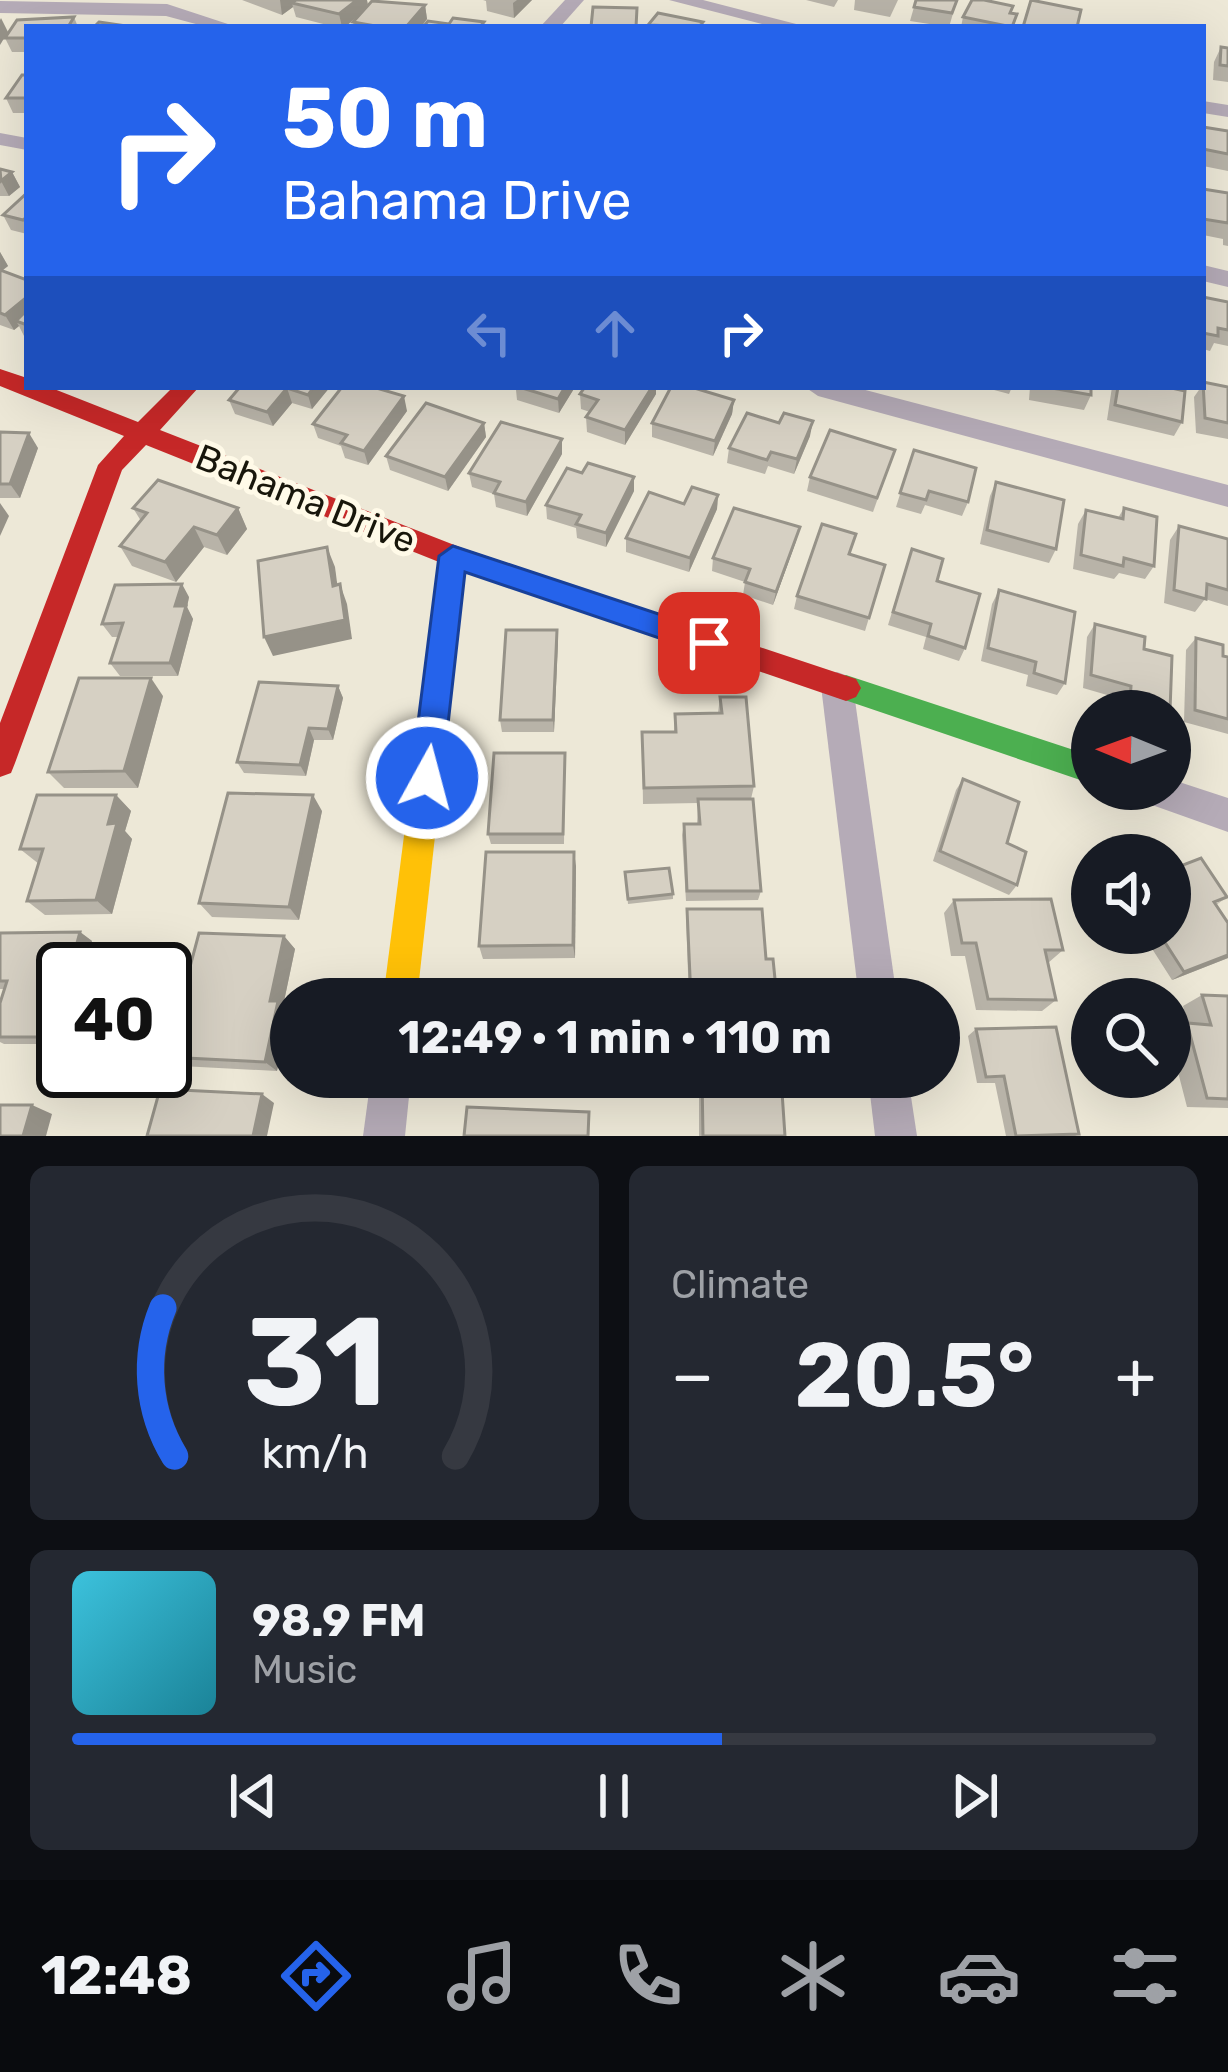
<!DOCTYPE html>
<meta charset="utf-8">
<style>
body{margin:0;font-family:Rubik,sans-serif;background:#242831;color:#f1f3f6;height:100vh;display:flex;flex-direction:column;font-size:45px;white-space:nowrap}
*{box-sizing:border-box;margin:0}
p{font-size:39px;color:#9ea1a6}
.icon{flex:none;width:66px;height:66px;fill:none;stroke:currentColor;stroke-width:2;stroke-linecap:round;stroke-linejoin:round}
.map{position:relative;height:1136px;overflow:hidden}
.details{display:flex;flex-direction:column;gap:30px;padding:30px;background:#0d0f14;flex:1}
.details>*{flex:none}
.guide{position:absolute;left:24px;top:24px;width:1182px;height:366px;border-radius:0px;box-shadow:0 12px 48px #0002;background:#2563eb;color:#fff;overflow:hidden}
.needle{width:78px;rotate:271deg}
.tools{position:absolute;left:1071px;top:690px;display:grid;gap:24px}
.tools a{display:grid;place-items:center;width:120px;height:120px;border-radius:50%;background:#171b24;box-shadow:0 12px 48px #0002;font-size:60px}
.speed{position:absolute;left:36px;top:942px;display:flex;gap:24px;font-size:60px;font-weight:700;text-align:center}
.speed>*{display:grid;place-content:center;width:156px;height:156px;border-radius:50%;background:#171b24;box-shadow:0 12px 48px #0002;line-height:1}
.speed .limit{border:6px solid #111;border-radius:18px;background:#fff;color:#111}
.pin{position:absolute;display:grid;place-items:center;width:102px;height:102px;color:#fff;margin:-51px;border-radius:24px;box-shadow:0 6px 18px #0006}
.me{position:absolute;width:132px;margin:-66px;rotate:7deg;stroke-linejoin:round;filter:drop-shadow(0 0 9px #0008)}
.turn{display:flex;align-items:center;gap:42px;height:252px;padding:0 60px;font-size:54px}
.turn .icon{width:156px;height:156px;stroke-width:2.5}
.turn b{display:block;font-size:84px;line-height:102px}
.lanes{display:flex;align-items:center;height:114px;padding:0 60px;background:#0003;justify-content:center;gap:60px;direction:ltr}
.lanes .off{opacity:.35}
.big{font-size:90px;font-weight:700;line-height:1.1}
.details .card{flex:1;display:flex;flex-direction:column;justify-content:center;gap:18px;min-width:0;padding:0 42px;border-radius:18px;background:#242831}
.details .dial{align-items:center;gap:0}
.dial svg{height:312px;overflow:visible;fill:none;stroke:#363941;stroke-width:7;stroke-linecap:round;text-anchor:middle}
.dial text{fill:#f1f3f6;stroke:none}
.song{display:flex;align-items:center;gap:36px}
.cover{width:144px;height:144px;border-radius:18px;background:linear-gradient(135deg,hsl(190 70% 55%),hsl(190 70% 35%))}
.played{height:12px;border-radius:6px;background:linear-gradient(90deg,#2563eb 60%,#363941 60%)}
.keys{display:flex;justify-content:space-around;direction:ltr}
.heat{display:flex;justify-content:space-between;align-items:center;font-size:66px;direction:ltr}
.details .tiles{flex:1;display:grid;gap:30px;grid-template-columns:1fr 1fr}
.card:last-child{grid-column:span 2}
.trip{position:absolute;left:270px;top:978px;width:690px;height:120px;border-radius:60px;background:#171b24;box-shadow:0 12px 48px #0002;font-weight:700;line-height:120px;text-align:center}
.tab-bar{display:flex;height:192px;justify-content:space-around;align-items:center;background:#090b0e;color:#9ea1a6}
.tab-bar .icon{width:84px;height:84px}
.tab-bar .current{color:#2563eb}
.tab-bar b{font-size:54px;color:#f1f3f6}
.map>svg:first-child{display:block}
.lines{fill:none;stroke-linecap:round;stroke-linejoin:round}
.street{fill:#b5abb7;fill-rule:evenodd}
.fast{fill:#4caf50;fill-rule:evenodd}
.slow{fill:#ffc107;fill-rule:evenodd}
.jam{fill:#c62828;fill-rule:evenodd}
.wall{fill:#b8b3a8}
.shaded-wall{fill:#969288}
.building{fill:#d6d0c3;stroke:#969288;stroke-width:3}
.route{fill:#2563eb;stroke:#184099;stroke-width:3}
.labels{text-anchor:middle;stroke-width:10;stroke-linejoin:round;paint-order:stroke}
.street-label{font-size:36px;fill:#18160b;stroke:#fffae8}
</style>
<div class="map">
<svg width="1228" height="1136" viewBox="0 0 1228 1136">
<rect width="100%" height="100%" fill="#ede8d7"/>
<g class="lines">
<g class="street">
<polygon points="565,0 584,0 560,27 540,27"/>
<polygon points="669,0 703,0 808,27 774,27"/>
<polygon points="0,1 167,4 237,27 207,27 166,16 0,13"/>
<polygon points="1203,101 1228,105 1228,117 1203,113"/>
<polygon points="0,133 27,138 27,150 0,145"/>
<polygon points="1203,265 1228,271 1228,287 1203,281"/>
<polygon points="805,387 854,387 1228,485 1228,507 818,396"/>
<polygon points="837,672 848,676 853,686 897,999 859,999 821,686 826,676"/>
<polygon points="1170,779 1228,798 1228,832 1138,800 1133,789 1170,789"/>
<polygon points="371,1077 411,1077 405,1136 363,1136"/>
<polygon points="868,1077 908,1077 917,1136 875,1136"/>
</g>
<polygon class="fast" points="846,675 1092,756 1092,784 836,697 831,688 836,679"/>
<polygon class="slow" points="453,545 462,548 466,556 417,999 383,999 440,556 444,548"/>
<polygon class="jam" points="0,369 27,378 27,387 49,387 138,422 173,387 199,387 160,430 462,548 856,679 861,688 856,697 846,701 444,564 146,445 122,470 15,763 11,773 0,777 0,723 98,465 124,436 0,386"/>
</g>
<g class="wall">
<polygon points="242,0 367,0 368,5 425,5 427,19 421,27 354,27 353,22 360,14 345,27 335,27 296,17 293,7 282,15"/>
<polygon points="483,0 532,0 514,18 487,11 486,1"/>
<polygon points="806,0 838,0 834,7"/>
<polygon points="855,0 898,0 890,17 854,10"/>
<polygon points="916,0 957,0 949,27 910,21"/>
<polygon points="1013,6 1011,13 1017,14 1014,27 961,27 963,17"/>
<polygon points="74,17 78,27 27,27 27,52 12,52 5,38 17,20"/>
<polygon points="1221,47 1228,48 1228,82 1213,80 1214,62"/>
<polygon points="27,75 27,113 13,113 6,98"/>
<polygon points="1203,127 1228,131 1228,171 1203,166"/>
<polygon points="0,169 12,172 20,187 9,196 0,196"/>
<polygon points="1203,189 1228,193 1228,246 1223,245 1223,239 1203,235"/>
<polygon points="27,193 27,234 11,230 3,215"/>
<polygon points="0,252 8,266 2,271 27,280 27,337 24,336 19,326 14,330 0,325"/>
<polygon points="1203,297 1228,302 1228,346 1214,343 1210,351 1203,349"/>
<polygon points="240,387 330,387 312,409 292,403 273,426 235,414 229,400"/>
<polygon points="507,387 575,387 559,413 517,400 516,390"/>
<polygon points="585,387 656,387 656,394 625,445 587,432 586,417 590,412 581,409 580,394"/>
<polygon points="983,387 1012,387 1009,394"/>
<polygon points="1030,387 1091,387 1091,395 1084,410 1029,400"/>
<polygon points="1112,387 1167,387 1182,422 1174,436 1107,420"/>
<polygon points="1201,387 1228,387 1228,445 1228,439 1196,433 1194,397"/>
<polygon points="734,400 732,414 713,456 652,437 652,423"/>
<polygon points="407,411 368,465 345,458 341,446 318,438 313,424"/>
<polygon points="484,423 486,437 448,491 390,470 386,456"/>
<polygon points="0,432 38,448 20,498 0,498"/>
<polygon points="810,436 794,474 768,466 765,474 727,463 729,448"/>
<polygon points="895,450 873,512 807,491 810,477"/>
<polygon points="914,450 968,502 962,516 925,505 921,514 896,507"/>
<polygon points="562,454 527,516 496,507 494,494 472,487 469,473"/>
<polygon points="996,482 1056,549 1049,563 980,544 990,496"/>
<polygon points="634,491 606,547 577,538 576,528 547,519 546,505"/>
<polygon points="718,495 717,509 689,572 626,552 626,538 684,504"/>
<polygon points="133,508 238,508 247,529 227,555 204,547 176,582 132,566 120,546 141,521"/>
<polygon points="1124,508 1154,566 1145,579 1119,573 1114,579 1073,569 1078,524 1086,510 1118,518"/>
<polygon points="1179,526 1228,539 1228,606 1205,599 1195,612 1164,603 1170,540"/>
<polygon points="796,541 773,605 743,595 745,582 712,571 713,558"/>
<polygon points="849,554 885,565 865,631 794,609 797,596"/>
<polygon points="907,563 937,581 965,648 959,661 923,649 926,637 888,625"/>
<polygon points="999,590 1065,683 1057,695 1026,686 1028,675 981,661 992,604"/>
<polygon points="189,597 187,607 193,619 178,676 120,676 110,663 119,637 112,637 102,624"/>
<polygon points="1095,624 1144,649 1169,711 1121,711 1121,699 1083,688 1087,637"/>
<polygon points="557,630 554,732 502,732 500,720"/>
<polygon points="1196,638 1228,657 1228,734 1184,722 1186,650"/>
<polygon points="338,686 343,698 333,740 314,740 306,776 244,773 237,762"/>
<polygon points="163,696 138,788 64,788 48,772"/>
<polygon points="720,697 754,786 751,799 761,891 758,900 686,901 682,835 684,824 697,824 698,803 643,804 642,732 674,732 675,714 718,713"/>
<polygon points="565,753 564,844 491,844 488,834"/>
<polygon points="963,779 1007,843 1017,885 1009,895 933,861 956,790"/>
<polygon points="116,795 131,811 125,831 132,839 112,914 45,915 27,901 39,864 20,849"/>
<polygon points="322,811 299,920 212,917 199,903"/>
<polygon points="576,866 575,958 483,959 479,946"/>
<polygon points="625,872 673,894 673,899 628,904"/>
<polygon points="1227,897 1216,905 1228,958 1172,980 1142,933 1170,933"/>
<polygon points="954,900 1063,950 1048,963 1056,1000 1042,1011 976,1010 965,956 951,956 944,913"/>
<polygon points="687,909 766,959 777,999 689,999 686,918"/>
<polygon points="80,932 92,941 84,969 63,969 63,1044 4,1044 0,1042 0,1003 4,989 0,989 0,933"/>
<polygon points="284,936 295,949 283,1006 289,1012 277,1071 181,1066 166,1057"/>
<polygon points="1202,995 1228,996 1228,1108 1187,1107 1170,1041 1170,1033 1188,1023 1183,1006"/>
<polygon points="976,1029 1079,1134 1075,1136 1006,1136 995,1083 977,1083 968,1036"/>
<polygon points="516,1077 515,1096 472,1097 469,1091"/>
<polygon points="653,1077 781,1077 785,1136 699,1136 699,1086 653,1085"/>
</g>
<g class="shaded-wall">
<polygon points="280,0 301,0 292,3 293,7 282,15"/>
<polygon points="357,0 367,0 368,7 345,27 342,27 339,14"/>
<polygon points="517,0 532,0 514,18 513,3"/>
<polygon points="425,5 427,19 421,27 406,27"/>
<polygon points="1,18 8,32 0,45 0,20"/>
<polygon points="12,172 20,187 9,196 1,181"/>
<polygon points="0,252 8,266 0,272"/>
<polygon points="27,297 27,319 16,321 19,326 14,330 5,315"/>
<polygon points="314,387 330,387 312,409 308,395"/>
<polygon points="565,387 575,387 559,413 558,399"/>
<polygon points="652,387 656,387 656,394 625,445 625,430"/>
<polygon points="287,388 292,403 273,426 267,412"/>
<polygon points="404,396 407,411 368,465 364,451"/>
<polygon points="734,400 732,414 713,456 715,441"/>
<polygon points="813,421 810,436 794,474 797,459"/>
<polygon points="484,423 486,437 448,491 445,477"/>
<polygon points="29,433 38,448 20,498 10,484"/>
<polygon points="562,439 562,454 527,516 526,502"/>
<polygon points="634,477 634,491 606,547 606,533"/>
<polygon points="718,495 717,509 689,572 690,558"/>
<polygon points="0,503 9,516 0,536"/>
<polygon points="238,508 247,529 227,555 217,535"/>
<polygon points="194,527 204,547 176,582 165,562"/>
<polygon points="800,527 796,541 773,605 776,592"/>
<polygon points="327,547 335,567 340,605 333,586"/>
<polygon points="182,584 189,597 187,607 193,619 178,676 170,663 175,606"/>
<polygon points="340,584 347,604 352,639 273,656 264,637"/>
<polygon points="557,630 558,643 554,732 553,720"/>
<polygon points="151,678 163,696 138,788 124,771"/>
<polygon points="338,686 343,698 333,740 328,729"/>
<polygon points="309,728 314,740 306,776 300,765"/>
<polygon points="116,795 131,811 125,831 132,839 112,914 96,900 108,824"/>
<polygon points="313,795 322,811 299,920 289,907"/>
<polygon points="574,852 576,866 575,958 573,945"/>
<polygon points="80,932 92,941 84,969 70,969"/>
<polygon points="284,936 295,949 283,1006 289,1012 277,1071 265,1062 270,1001"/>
<polygon points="1228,955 1228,958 1172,980 1184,972"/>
<polygon points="60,1012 63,1013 63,1042 53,1037"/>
<polygon points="262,1094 274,1103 267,1136 253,1136"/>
<polygon points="32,1105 52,1114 46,1136 23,1136"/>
</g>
<g class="building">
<polygon points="296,0 357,0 339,14 292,3"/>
<polygon points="916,0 957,0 952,13 914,7"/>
<polygon points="972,0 984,0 1013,6 1010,13 1017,14 1012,27 963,17"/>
<polygon points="1031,0 1081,10 1077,27 1023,27"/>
<polygon points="372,1 425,5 406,27 381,27 353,22"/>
<polygon points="593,7 637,8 636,27 591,27"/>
<polygon points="658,13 703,22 699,27 648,25"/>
<polygon points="74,17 68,27 27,27 27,38 5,38 17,20"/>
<polygon points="453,18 484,22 480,27 423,27 428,21 449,24"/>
<polygon points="99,22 133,27 94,27"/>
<polygon points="1221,47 1228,48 1228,66 1220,65"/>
<polygon points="22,75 27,75 27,98 6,98"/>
<polygon points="1203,127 1228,131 1228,154 1203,149"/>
<polygon points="0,169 12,172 1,181"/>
<polygon points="1203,189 1228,193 1228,223 1203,219"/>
<polygon points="27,193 27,217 23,220 3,215"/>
<polygon points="0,270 27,280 27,297 5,315 0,313"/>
<polygon points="1203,297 1228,302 1228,330 1218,328 1218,336 1203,333"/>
<polygon points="27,310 27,325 16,321"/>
<polygon points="1203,382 1228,387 1228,423 1205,418"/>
<polygon points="240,387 314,387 308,395 287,388 267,412 229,400"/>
<polygon points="342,387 373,387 404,396 364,451 341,443 347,435 313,424"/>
<polygon points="519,387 565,387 558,399"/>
<polygon points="585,387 652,387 625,430 586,417 598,400 580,394"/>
<polygon points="671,387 691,387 734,400 715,441 652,423"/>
<polygon points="1046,387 1091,387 1091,395"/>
<polygon points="1118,387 1167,387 1185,391 1182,422 1115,405"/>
<polygon points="426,403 484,423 445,477 386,456"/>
<polygon points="747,413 779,423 784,413 813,421 797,459 771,452 767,460 729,448"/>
<polygon points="501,422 562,439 526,502 494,493 500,482 469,473"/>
<polygon points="830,430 895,450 877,498 810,477"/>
<polygon points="0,432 29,433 10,484 0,484"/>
<polygon points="914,450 976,468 968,502 929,491 926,500 900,493"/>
<polygon points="588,463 634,477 606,533 576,524 581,515 546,505 567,468 582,473"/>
<polygon points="158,480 238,508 217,535 194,527 165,562 120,546 147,513 133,508"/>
<polygon points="996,482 1064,500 1056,549 987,530"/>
<polygon points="692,487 718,495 690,558 626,538 649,492 684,504"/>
<polygon points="734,508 800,527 776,592 745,582 750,569 713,558"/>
<polygon points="1124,508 1157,517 1154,566 1124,558 1123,566 1081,555 1086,510 1123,519"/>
<polygon points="822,524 856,534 849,554 885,565 869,618 797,596"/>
<polygon points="1179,526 1228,539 1228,590 1207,584 1206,599 1174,590"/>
<polygon points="327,547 333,586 340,584 345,620 264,637 258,561"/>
<polygon points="912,549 943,559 937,581 980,594 965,648 928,636 931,624 893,612"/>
<polygon points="182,584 175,606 186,606 170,663 110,663 123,623 102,624 115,585"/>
<polygon points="999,590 1075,612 1065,683 1034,673 1036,662 988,648"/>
<polygon points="1095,624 1145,637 1144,649 1172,656 1170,711 1130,700 1131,686 1091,675"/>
<polygon points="506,630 557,630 553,720 500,720"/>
<polygon points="1196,638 1223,645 1223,656 1228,657 1228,719 1195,710"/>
<polygon points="79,678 151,678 124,771 48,772"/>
<polygon points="259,682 338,686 328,729 309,728 300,765 237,762"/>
<polygon points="720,697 746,697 754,786 644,788 642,732 676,732 675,714 722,713"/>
<polygon points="494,753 565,753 563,834 488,834"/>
<polygon points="963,779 1019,802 1007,843 1026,852 1017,885 940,851"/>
<polygon points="228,793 313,795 289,907 199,903"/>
<polygon points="37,795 116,795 108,824 117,823 96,900 27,901 43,849 20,849"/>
<polygon points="698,799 753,799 761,891 687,891 684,824 700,824"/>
<polygon points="486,852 574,852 573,945 479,946"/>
<polygon points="1201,858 1227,897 1214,902 1228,923 1228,955 1184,972 1159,933 1170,933 1170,870"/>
<polygon points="669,868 673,894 628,899 625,872"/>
<polygon points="1051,899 1063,950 1045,950 1056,1000 988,999 976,943 962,943 954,900"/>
<polygon points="687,909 762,909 766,959 773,959 777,999 691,999"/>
<polygon points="80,932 70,969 63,969 63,1012 60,1012 53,1037 0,1037 0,1003 7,981 0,981 0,933"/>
<polygon points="199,933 284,936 270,1001 278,1001 265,1062 166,1057"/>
<polygon points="561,982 561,999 475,999 476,983"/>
<polygon points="1202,995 1228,996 1228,1099 1207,1098 1187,1023 1211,1025"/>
<polygon points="1056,1027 1079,1134 1016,1136 1004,1076 986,1077 976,1029"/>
<polygon points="470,1077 513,1077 513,1090 469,1091"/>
<polygon points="694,1077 781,1077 785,1136 703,1136 702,1077"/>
<polygon points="160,1089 262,1094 253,1136 147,1136"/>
<polygon points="0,1105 32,1105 23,1136 0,1136"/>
<polygon points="467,1107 589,1112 588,1136 464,1136"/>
</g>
<polygon class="route" points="453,546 719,634 723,643 719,652 709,655 465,572 442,778 438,788 427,792 416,788 411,778 439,556"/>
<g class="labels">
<g class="street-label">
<text transform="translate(306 498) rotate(22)" y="13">Bahama Drive</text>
</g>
</g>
</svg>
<div class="tools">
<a><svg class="needle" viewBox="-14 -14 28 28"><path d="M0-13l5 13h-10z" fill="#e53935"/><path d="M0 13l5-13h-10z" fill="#9ea1a6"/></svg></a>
<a><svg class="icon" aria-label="sound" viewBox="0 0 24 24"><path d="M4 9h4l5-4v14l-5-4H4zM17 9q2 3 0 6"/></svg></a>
<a><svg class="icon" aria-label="search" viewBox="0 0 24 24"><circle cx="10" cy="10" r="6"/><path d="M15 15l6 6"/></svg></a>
</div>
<div class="speed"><div class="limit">40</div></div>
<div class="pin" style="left:709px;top:643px;background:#d93025"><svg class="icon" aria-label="arrive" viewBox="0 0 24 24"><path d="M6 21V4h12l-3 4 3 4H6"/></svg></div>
<svg class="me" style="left:427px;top:778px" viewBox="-20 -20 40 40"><circle r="17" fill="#2563eb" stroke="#fff" stroke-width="3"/><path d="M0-11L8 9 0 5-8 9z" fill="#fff"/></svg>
<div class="trip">12:49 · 1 min · 110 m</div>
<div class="guide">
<div class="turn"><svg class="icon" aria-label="right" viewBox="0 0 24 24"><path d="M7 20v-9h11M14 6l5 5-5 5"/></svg><div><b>50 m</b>Bahama Drive</div></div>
<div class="lanes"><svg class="icon off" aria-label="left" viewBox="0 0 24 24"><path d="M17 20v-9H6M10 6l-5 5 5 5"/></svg><svg class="icon off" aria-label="ahead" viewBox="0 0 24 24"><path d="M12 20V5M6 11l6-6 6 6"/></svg><svg class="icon" aria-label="right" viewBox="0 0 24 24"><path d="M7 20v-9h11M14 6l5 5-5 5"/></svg></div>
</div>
</div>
<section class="details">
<div class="tiles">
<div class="card dial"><svg viewBox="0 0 100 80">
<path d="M14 69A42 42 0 1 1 86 69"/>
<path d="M14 69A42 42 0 0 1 11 31" stroke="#2563eb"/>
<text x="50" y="56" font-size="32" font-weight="700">31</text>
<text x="50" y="72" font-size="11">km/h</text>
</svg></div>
<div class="card"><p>Climate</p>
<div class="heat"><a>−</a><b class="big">20.5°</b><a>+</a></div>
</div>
<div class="card">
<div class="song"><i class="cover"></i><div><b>98.9 FM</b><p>Music</p></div></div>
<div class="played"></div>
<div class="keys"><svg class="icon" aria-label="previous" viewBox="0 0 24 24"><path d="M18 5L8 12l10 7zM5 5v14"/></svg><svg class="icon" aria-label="pause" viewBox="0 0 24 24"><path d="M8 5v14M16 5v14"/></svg><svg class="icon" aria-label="next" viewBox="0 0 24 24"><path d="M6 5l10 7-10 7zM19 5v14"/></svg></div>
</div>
</div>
</section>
<nav class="tab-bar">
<b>12:48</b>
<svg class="icon current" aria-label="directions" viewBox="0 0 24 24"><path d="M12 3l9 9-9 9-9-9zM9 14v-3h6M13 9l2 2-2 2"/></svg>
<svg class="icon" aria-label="music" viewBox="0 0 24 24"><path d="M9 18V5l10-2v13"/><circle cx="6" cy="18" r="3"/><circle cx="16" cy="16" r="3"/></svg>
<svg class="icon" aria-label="phone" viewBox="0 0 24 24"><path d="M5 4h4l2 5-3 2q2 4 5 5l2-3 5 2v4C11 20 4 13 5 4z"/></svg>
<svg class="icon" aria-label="climate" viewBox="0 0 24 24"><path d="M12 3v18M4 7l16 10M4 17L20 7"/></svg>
<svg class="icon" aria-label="car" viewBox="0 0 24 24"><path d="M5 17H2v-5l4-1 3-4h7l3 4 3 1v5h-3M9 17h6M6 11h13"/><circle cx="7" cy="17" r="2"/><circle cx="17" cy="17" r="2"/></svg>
<svg class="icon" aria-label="filters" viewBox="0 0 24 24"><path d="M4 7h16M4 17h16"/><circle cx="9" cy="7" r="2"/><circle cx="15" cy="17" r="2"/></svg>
</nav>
